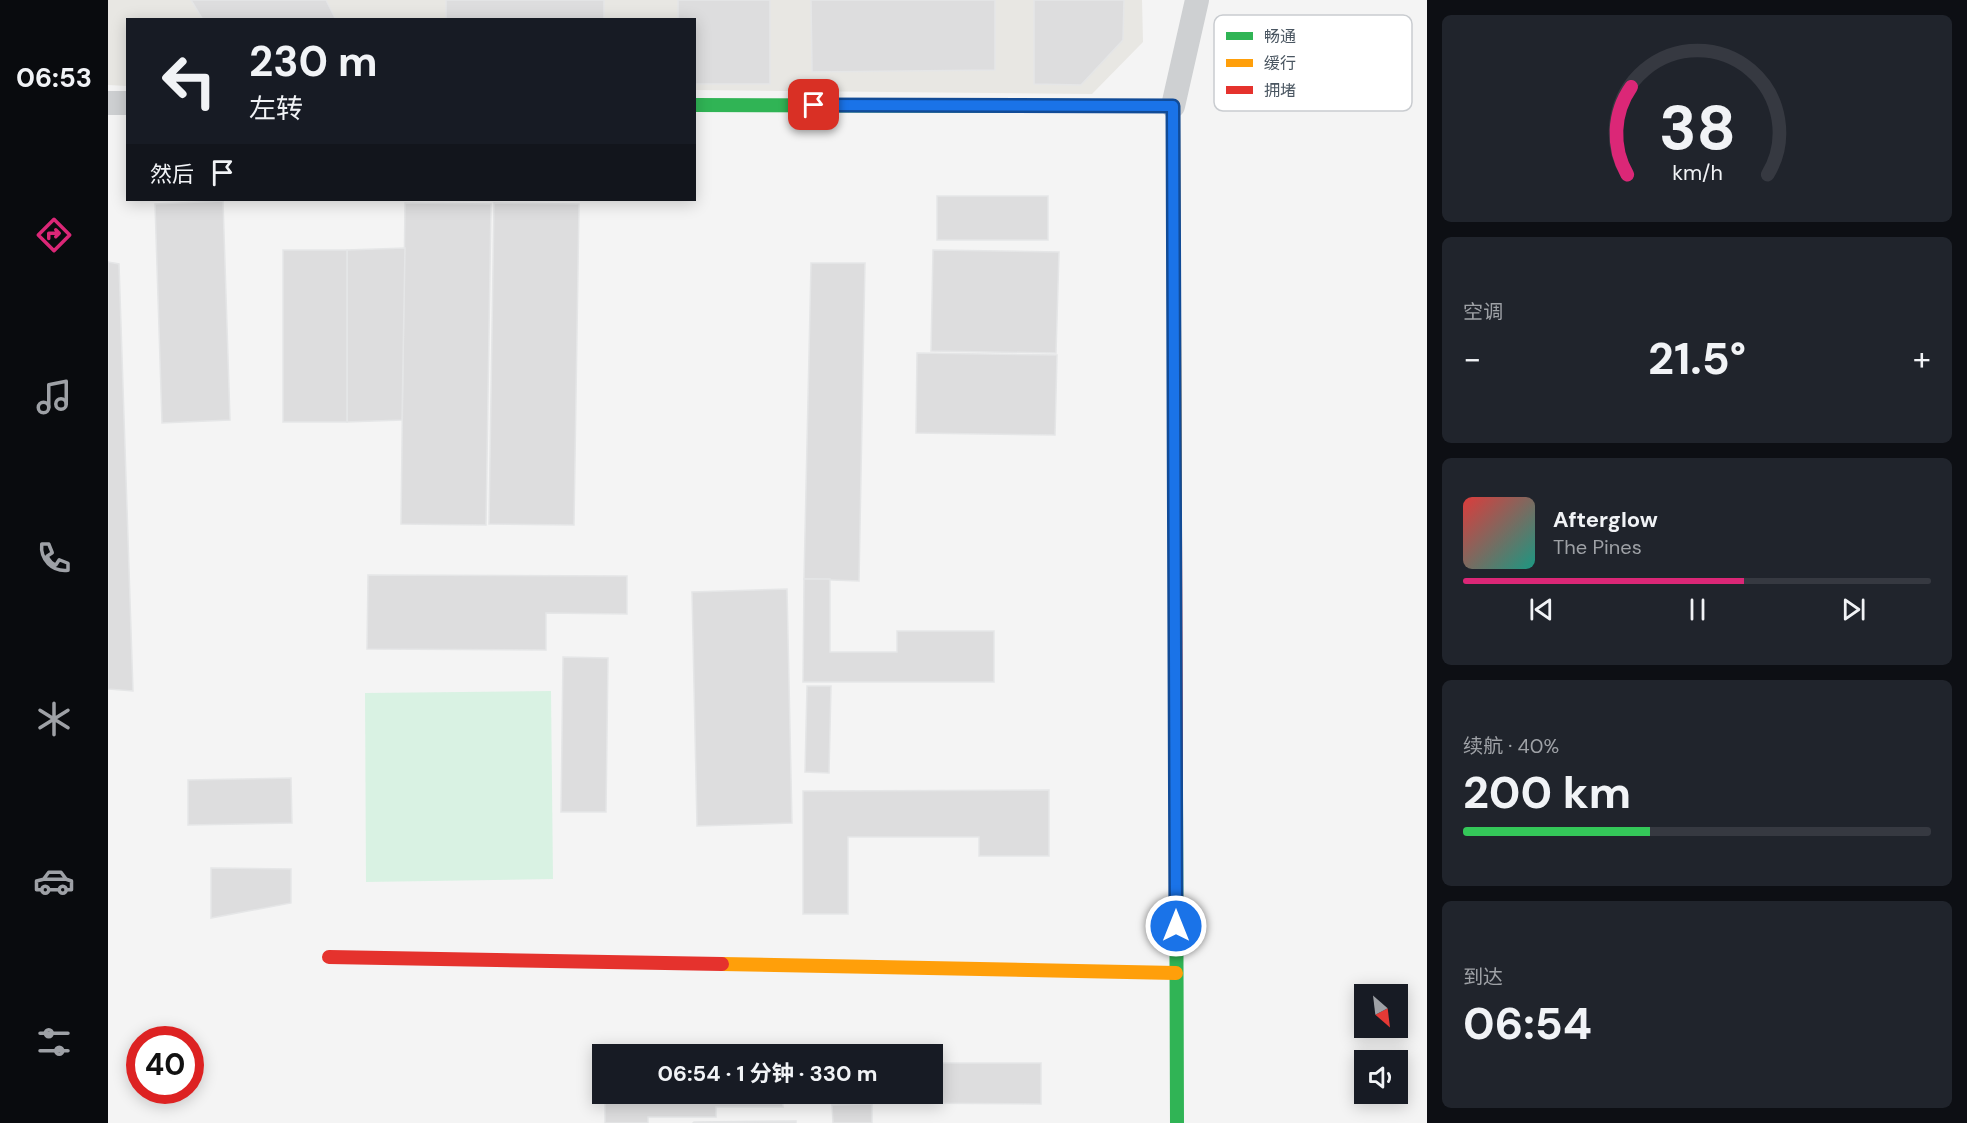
<!DOCTYPE html>
<html lang="zh">
<meta charset="utf-8">
<style>
body{margin:0;font-family:"DM Sans","Noto Sans SC",sans-serif;background:#20242c;color:#f1f3f6;height:100vh;display:flex;flex-direction:column;font-size:22px;white-space:nowrap}
*{box-sizing:border-box;margin:0}
p{font-size:20px;color:#9ea1a6}
.icon{flex:none;width:33px;height:33px;fill:none;stroke:currentColor;stroke-width:2;stroke-linecap:round;stroke-linejoin:round}
.map{position:relative;flex:1;overflow:hidden}
.side{display:flex;flex-direction:column;gap:15px;padding:15px;background:#0d0f14;width:540px}
.side>*{flex:none}
.banner{position:absolute;left:18px;top:18px;width:570px;height:183px;border-radius:0px;box-shadow:0 3px 15px #0003;background:#171b24;color:#f1f3f6;overflow:hidden}
.needle{width:39px;rotate:152deg}
.tools{position:absolute;left:1246px;top:984px;display:grid;gap:12px}
.tools a{display:grid;place-items:center;width:54px;height:54px;border-radius:0px;background:#171b24;box-shadow:0 3px 15px #0003;font-size:30px}
.speed{position:absolute;left:18px;top:1026px;display:flex;gap:12px;font-size:30px;font-weight:700;text-align:center}
.speed>*{display:grid;place-content:center;width:78px;height:78px;border-radius:50%;background:#171b24;box-shadow:0 3px 15px #0003;line-height:1}
.speed .limit{border:9px solid #d22;background:#fff;color:#111}
.pin{position:absolute;display:grid;place-items:center;width:51px;height:51px;color:#fff;margin:-26px;border-radius:12px;box-shadow:0 3px 9px #0006}
.me{position:absolute;width:66px;margin:-33px;rotate:0deg;stroke-linejoin:round;filter:drop-shadow(0 0 4px #0008)}
.turn{display:flex;align-items:center;gap:21px;height:126px;padding:0 24px;font-size:27px}
.turn .icon{width:78px;height:78px;stroke-width:2.5}
.turn b{display:block;font-size:42px;line-height:51px}
.then{display:flex;align-items:center;height:57px;padding:0 24px;background:#0003;gap:12px;font-size:22px}
.big{font-size:45px;font-weight:700;line-height:1.1}
.side .widget{flex:1;display:flex;flex-direction:column;justify-content:center;gap:9px;min-width:0;padding:0 21px;border-radius:9px;background:#20242c}
.side .dial{align-items:center;gap:0}
.dial svg{height:156px;overflow:visible;fill:none;stroke:#363941;stroke-width:7;stroke-linecap:round;text-anchor:middle}
.dial text{fill:#f1f3f6;stroke:none}
.song{display:flex;align-items:center;gap:18px}
.cover{width:72px;height:72px;border-radius:9px;background:linear-gradient(135deg,hsl(0 70% 55%),hsl(170 70% 35%))}
.played{height:6px;border-radius:3px;background:linear-gradient(90deg,#db2777 60%,#363941 60%)}
.keys{display:flex;justify-content:space-around;direction:ltr}
.heat{display:flex;justify-content:space-between;align-items:center;font-size:33px;direction:ltr}
.charge{height:9px;border-radius:4px;background:linear-gradient(90deg,#34c759 40%,#363941 0)}
.trip{position:absolute;left:484px;top:1044px;width:351px;height:60px;border-radius:0px;background:#171b24;box-shadow:0 3px 15px #0003;font-weight:700;line-height:60px;text-align:center}
main{display:flex;flex:1;min-height:0}
.tab-bar{display:flex;flex-direction:column;width:108px;justify-content:space-around;align-items:center;background:#090b0e;color:#9ea1a6}
.tab-bar .icon{width:42px;height:42px}
.tab-bar .selected{color:#db2777}
.tab-bar b{font-size:27px;color:#f1f3f6}
.map>svg:first-child{display:block}
.commercial{fill:#e8e7e3}
.green{fill:#d9f2e3}
.building{fill:#ddddde;stroke:#e5e6e7;stroke-width:1.5}
.lines{fill:none;stroke-linecap:round;stroke-linejoin:round}
.street{stroke:#ced0d2;stroke-width:24}
.fast{stroke:#30b455;stroke-width:14}
.slow{stroke:#ff9f0a;stroke-width:14}
.jam{stroke:#e5322d;stroke-width:14}
.route-casing{stroke:#114b97;stroke-width:15}
.route{stroke:#1a73e8;stroke-width:10}
.key{fill:#fff;stroke:#c9ccd0;stroke-width:1.5}
.key-label{font-size:16px;fill:#4a5661}
</style>
<main>
<nav class="tab-bar">
<b>06:53</b>
<svg class="icon selected" aria-label="directions" viewBox="0 0 24 24"><path d="M12 3l9 9-9 9-9-9zM9 14v-3h6M13 9l2 2-2 2"/></svg>
<svg class="icon" aria-label="music" viewBox="0 0 24 24"><path d="M9 18V5l10-2v13"/><circle cx="6" cy="18" r="3"/><circle cx="16" cy="16" r="3"/></svg>
<svg class="icon" aria-label="phone" viewBox="0 0 24 24"><path d="M5 4h4l2 5-3 2q2 4 5 5l2-3 5 2v4C11 20 4 13 5 4z"/></svg>
<svg class="icon" aria-label="climate" viewBox="0 0 24 24"><path d="M12 3v18M4 7l16 10M4 17L20 7"/></svg>
<svg class="icon" aria-label="car" viewBox="0 0 24 24"><path d="M5 17H2v-5l4-1 3-4h7l3 4 3 1v5h-3M9 17h6M6 11h13"/><circle cx="7" cy="17" r="2"/><circle cx="17" cy="17" r="2"/></svg>
<svg class="icon" aria-label="filters" viewBox="0 0 24 24"><path d="M4 7h16M4 17h16"/><circle cx="9" cy="7" r="2"/><circle cx="15" cy="17" r="2"/></svg>
</nav>
<div class="map">
<svg width="1319" height="1123" viewBox="0 0 1319 1123">
<rect width="100%" height="100%" fill="#f4f4f4"/>
<polygon class="commercial" points="0,0 1034,0 1035,42 984,94 587,90 586,20 20,20 19,86 0,85"/>
<polygon class="green" points="443,691 445,879 258,882 257,693"/>
<g class="building">
<polygon points="83,0 218,0 228,20 95,20"/>
<rect x="338" y="0" width="158" height="20"/>
<polygon points="570,0 662,0 662,84 586,84 586,20 570,20"/>
<polygon points="703,0 887,0 887,70 704,72"/>
<polygon points="926,0 1016,0 1015,40 973,85 926,84"/>
<rect x="829" y="196" width="111" height="44"/>
<polygon points="115,201 122,420 54,423 47,204"/>
<polygon points="297,203 383,204 378,525 293,524"/>
<polygon points="386,203 471,204 466,525 381,524"/>
<polygon points="297,248 294,420 239,422 239,250"/>
<rect x="175" y="250" width="64" height="172"/>
<polygon points="825,250 951,252 948,353 823,351"/>
<polygon points="0,262 11,264 25,691 0,689"/>
<polygon points="703,263 757,263 751,581 696,579"/>
<polygon points="809,353 949,355 947,435 808,433"/>
<polygon points="260,575 519,576 519,614 438,613 438,650 259,649"/>
<polygon points="696,579 722,579 722,652 789,652 789,631 886,631 886,682 695,682"/>
<polygon points="679,589 684,823 589,826 584,592"/>
<polygon points="455,657 500,658 498,812 453,812"/>
<polygon points="699,686 723,686 721,773 697,772"/>
<polygon points="183,778 184,823 80,825 80,780"/>
<polygon points="941,790 941,856 871,856 871,837 740,837 740,914 695,914 695,791"/>
<polygon points="103,868 183,869 183,903 103,918"/>
<polygon points="825,1063 933,1063 933,1104 782,1103 782,1094 825,1094"/>
<polygon points="497,1094 674,1094 675,1107 608,1107 608,1117 540,1117 540,1123 497,1123"/>
<polygon points="764,1104 764,1123 725,1123 724,1105"/>
<polygon points="688,1121 688,1123 585,1123 586,1122"/>
</g>
<g class="lines">
<g class="street">
<polyline points="0,103 20,103"/>
<polyline points="1065,106 1089,0"/>
</g>
<g class="fast">
<polyline points="586,105 976,106"/>
<polyline points="1068,801 1069,1123"/>
</g>
<g class="slow">
<polyline points="976,106 1065,106 1067,531"/>
<polyline points="614,964 1068,973"/>
</g>
<g class="jam">
<polyline points="1067,531 1068,801"/>
<polyline points="221,957 614,964"/>
</g>
</g>
<g class="lines">
<g class="route-casing">
<polyline id="route" points="706,105 1065,106 1068,926"/>
</g>
<use href="#route" class="route"/>
</g>
<rect x="1106" y="15" width="198" height="96" rx="9" class="key"/>
<rect x="1118" y="32" width="27" height="8" fill="#30b455"/>
<rect x="1118" y="59" width="27" height="8" fill="#ff9f0a"/>
<rect x="1118" y="86" width="27" height="8" fill="#e5322d"/>
<g class="key-label">
<text x="1156" y="42">畅通</text>
<text x="1156" y="69">缓行</text>
<text x="1156" y="96">拥堵</text>
</g>
</svg>
<div class="tools">
<a><svg class="needle" viewBox="-14 -14 28 28"><path d="M0-13l5 13h-10z" fill="#e53935"/><path d="M0 13l5-13h-10z" fill="#9ea1a6"/></svg></a>
<a><svg class="icon" aria-label="sound" viewBox="0 0 24 24"><path d="M4 9h4l5-4v14l-5-4H4zM17 9q2 3 0 6"/></svg></a>
</div>
<div class="speed"><div class="limit">40</div></div>
<div class="pin" style="left:706px;top:105px;background:#d93025"><svg class="icon" aria-label="arrive" viewBox="0 0 24 24"><path d="M6 21V4h12l-3 4 3 4H6"/></svg></div>
<svg class="me" style="left:1068px;top:926px" viewBox="-20 -20 40 40"><circle r="17" fill="#1a73e8" stroke="#fff" stroke-width="3"/><path d="M0-11L8 9 0 5-8 9z" fill="#fff"/></svg>
<div class="trip">06:54 · 1 分钟 · 330 m</div>
<div class="banner">
<div class="turn"><svg class="icon" aria-label="left" viewBox="0 0 24 24"><path d="M17 20v-9H6M10 6l-5 5 5 5"/></svg><div><b>230 m</b>左转</div></div>
<div class="then">然后<svg class="icon" aria-label="arrive" viewBox="0 0 24 24"><path d="M6 21V4h12l-3 4 3 4H6"/></svg></div>
</div>
</div>
<section class="side">
<div class="widget dial"><svg viewBox="0 0 100 80">
<path d="M14 69A42 42 0 1 1 86 69"/>
<path d="M14 69A42 42 0 0 1 16 24" stroke="#db2777"/>
<text x="50" y="56" font-size="32" font-weight="700">38</text>
<text x="50" y="72" font-size="11">km/h</text>
</svg></div>
<div class="widget"><p>空调</p>
<div class="heat"><a>−</a><b class="big">21.5°</b><a>+</a></div>
</div>
<div class="widget">
<div class="song"><i class="cover"></i><div><b>Afterglow</b><p>The Pines</p></div></div>
<div class="played"></div>
<div class="keys"><svg class="icon" aria-label="previous" viewBox="0 0 24 24"><path d="M18 5L8 12l10 7zM5 5v14"/></svg><svg class="icon" aria-label="pause" viewBox="0 0 24 24"><path d="M8 5v14M16 5v14"/></svg><svg class="icon" aria-label="next" viewBox="0 0 24 24"><path d="M6 5l10 7-10 7zM19 5v14"/></svg></div>
</div>
<div class="widget"><p>续航 · 40%</p><b class="big">200 km</b><div class="charge"></div></div>
<div class="widget"><p>到达</p><b class="big">06:54</b></div>
</section>
</main>
